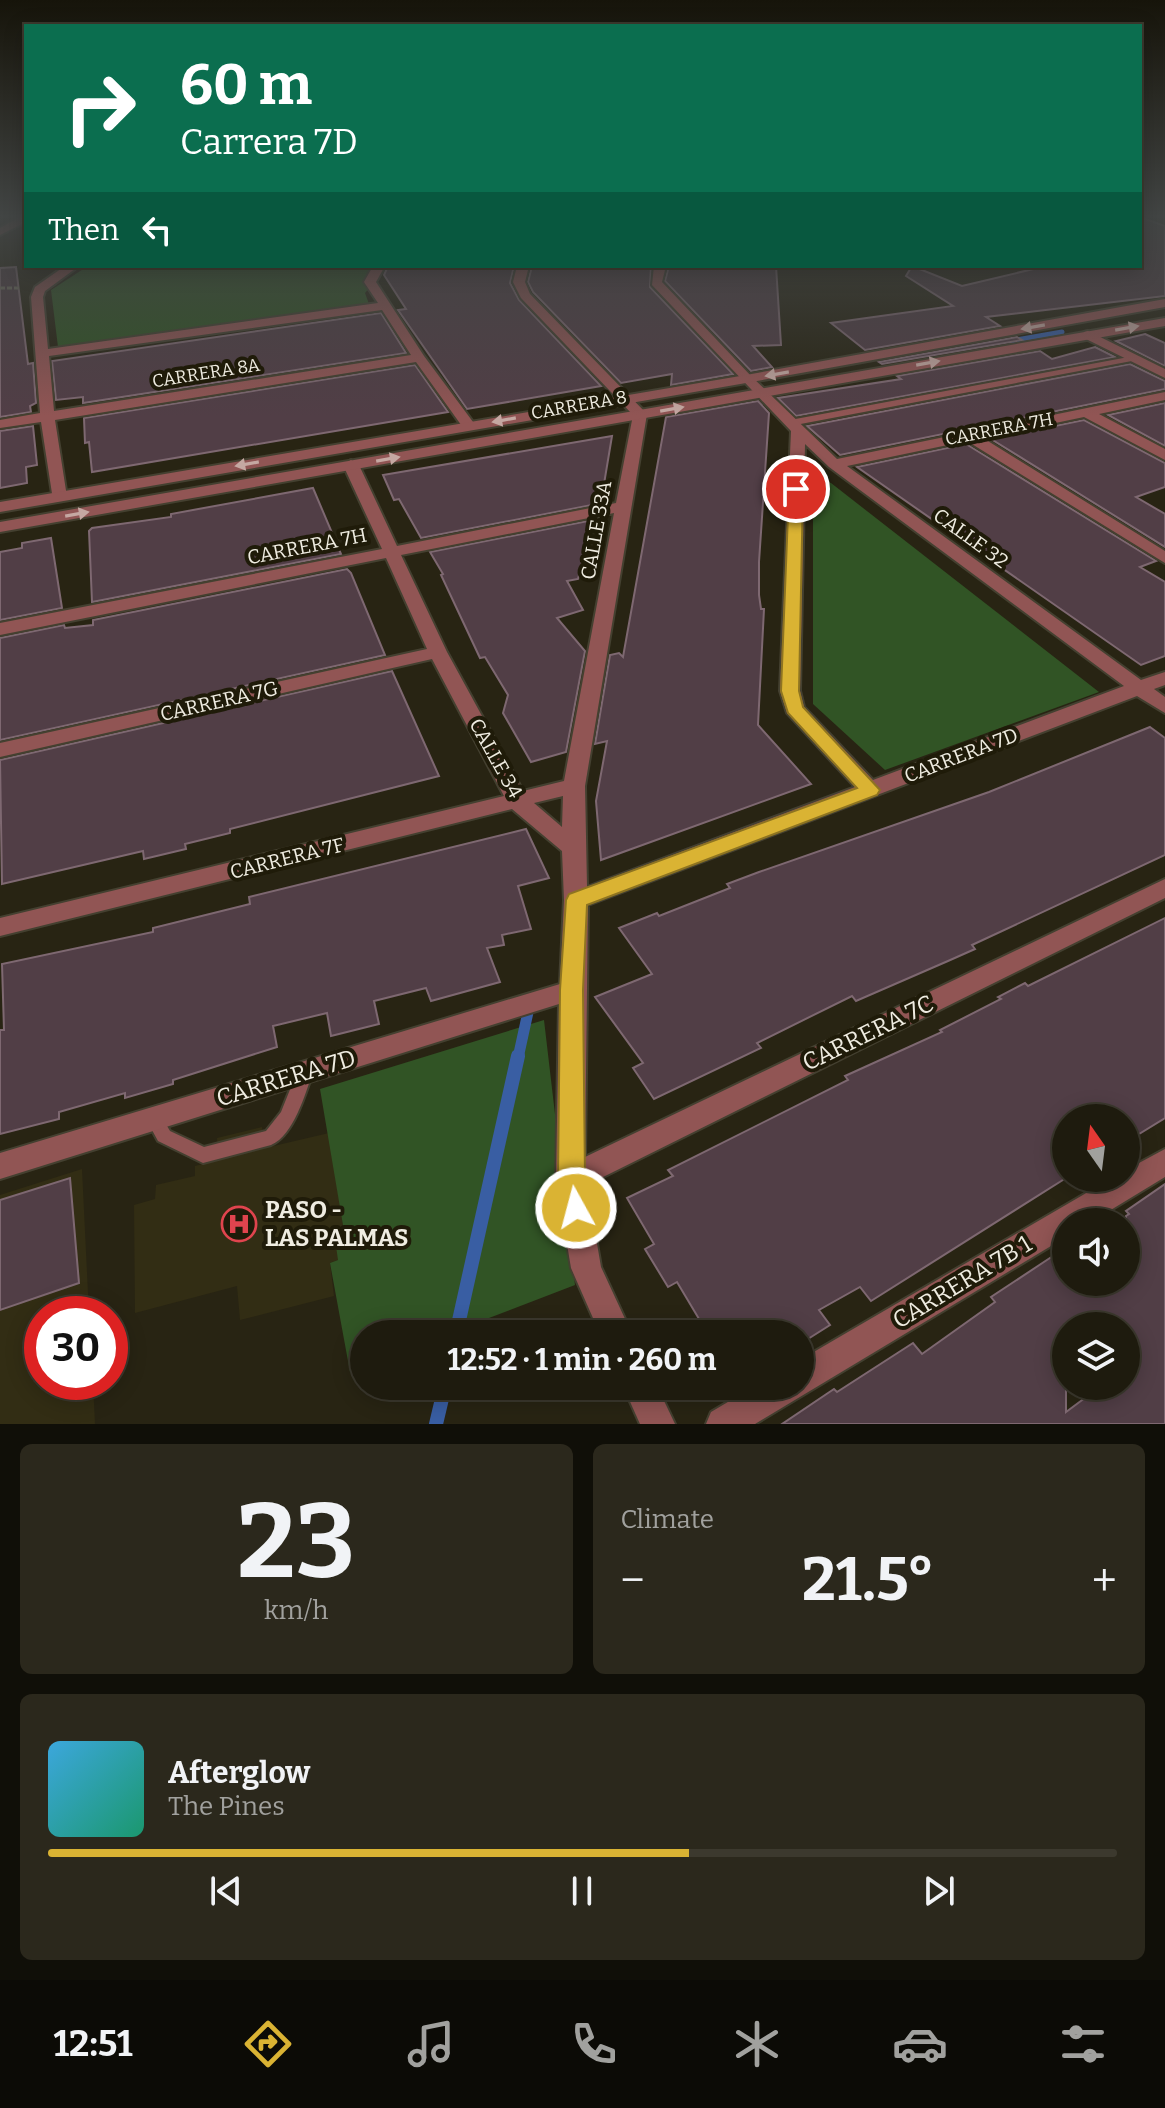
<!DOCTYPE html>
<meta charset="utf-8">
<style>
body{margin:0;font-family:Bitter,serif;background:#2b281c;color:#f1f3f6;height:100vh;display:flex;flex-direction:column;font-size:30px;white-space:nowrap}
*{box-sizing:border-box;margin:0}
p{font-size:26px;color:#a1a19e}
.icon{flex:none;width:44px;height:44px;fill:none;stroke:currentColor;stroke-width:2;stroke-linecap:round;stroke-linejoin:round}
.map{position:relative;height:1424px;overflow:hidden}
.sheet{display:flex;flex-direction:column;gap:20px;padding:20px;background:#100f08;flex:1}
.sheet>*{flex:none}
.top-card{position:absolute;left:24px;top:24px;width:1118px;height:244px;border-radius:0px;box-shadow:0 4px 20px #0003,0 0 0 2px #3c392e;background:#0b6e4f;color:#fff;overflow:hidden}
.needle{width:52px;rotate:346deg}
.fabs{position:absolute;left:1052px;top:1104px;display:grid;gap:16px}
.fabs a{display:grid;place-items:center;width:88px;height:88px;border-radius:50%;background:#1e1b0e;box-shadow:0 4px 20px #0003,0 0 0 2px #3c392e;font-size:40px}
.speed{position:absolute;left:24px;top:1296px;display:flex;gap:16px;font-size:40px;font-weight:700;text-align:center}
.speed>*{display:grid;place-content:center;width:104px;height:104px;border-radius:50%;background:#1e1b0e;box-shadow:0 4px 20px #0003,0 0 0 2px #3c392e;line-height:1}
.speed .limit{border:12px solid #d22;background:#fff;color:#111}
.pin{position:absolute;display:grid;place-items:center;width:68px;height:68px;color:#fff;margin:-34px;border:4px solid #fff;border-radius:50%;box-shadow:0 2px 8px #0007}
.me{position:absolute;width:88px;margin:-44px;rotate:353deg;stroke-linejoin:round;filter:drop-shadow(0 0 6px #0008)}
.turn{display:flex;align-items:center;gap:28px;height:168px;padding:0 24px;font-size:36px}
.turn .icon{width:104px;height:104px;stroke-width:2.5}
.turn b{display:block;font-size:56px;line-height:68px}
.then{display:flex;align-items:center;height:76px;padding:0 24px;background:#0003;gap:16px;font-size:30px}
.big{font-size:60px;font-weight:700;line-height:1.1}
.sheet .tile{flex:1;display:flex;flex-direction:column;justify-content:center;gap:12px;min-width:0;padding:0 28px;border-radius:12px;background:#2b281c}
.sheet .dial{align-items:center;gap:0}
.dial b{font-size:104px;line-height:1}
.song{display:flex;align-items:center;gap:24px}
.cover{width:96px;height:96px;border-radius:12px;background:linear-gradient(135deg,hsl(200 70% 55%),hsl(160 70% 35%))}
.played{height:8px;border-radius:4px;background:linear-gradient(90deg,#dab333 60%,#3c392e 60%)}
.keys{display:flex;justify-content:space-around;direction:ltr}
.heat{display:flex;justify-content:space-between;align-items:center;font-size:44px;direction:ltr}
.sheet .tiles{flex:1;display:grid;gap:20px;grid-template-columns:1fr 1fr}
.tile:last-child{grid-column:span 2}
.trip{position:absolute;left:350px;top:1320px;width:464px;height:80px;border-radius:40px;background:#1e1b0e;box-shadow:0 4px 20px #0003,0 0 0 2px #3c392e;font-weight:700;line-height:80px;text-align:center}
.menu{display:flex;height:128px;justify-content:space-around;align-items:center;background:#0c0b06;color:#a1a19e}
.menu .icon{width:56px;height:56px}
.menu .active{color:#dab333}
.menu b{font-size:36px;color:#f1f3f6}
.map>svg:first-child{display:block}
.built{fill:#322d14}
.green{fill:#315425}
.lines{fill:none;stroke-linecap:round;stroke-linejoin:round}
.stream-far2{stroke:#395ea3;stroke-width:5}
.stream-far1{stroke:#395ea3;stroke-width:11}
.stream{stroke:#395ea3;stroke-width:14}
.building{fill:#513e46;stroke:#7e6871;stroke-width:2;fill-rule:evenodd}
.service-casing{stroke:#444030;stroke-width:4}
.minor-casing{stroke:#444030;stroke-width:4}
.tertiary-casing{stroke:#444030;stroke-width:4}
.path{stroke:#797667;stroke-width:3;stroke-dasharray:5 2;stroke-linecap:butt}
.service{fill:#915554;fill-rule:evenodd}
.minor{fill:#915554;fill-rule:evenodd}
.tertiary{fill:#915554;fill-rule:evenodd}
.oneway{fill:#c5a8a2}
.route{fill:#dab333;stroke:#8e7421;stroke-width:2}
.labels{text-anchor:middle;stroke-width:8;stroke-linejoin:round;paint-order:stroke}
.far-street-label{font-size:18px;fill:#efece1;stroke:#1f1b09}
.street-label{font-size:20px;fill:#efece1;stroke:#1f1b09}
.near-street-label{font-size:24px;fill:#efece1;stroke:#1f1b09}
.near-poi-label{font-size:24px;font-weight:bold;fill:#efece1;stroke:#1f1b09;text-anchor:start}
</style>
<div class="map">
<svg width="1165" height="1424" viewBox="0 0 1165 1424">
<rect width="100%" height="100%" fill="#282413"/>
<g class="built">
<polygon points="262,1127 265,1148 329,1133 346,1244 338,1260 330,1263 334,1296 240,1320 237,1286 135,1313 134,1205 155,1199 156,1185 195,1176 195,1166 218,1160 217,1138"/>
<polygon points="82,1169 89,1314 42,1314 42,1382 93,1382 95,1424 0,1424 0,1195"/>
</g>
<g class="green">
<polygon points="88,266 389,266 365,293 369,304 58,347 51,290"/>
<polygon points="813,478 831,483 1099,692 885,770 813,704"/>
<polygon points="544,1020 575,1285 447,1334 364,1334 364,1366 350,1372 330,1263 338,1260 336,1246 346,1243 320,1089"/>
</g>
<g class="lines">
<polyline class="stream-far2" points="1010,341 1062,332"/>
<polyline class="stream-far1" points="518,1058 530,1003"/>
<g class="stream">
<polyline points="456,1334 518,1056"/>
<polyline points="436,1424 445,1386"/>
</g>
</g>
<g class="building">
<polygon points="1140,217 1165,226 1165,296 986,317 1000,326 865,350 831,323 953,306 906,276 912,266 962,286 1046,266 1140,266"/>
<polygon points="388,266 514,266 510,283 519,300 601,386 467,409 398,310 406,309 384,275"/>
<polygon points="532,266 588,269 590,266 651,266 650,287 733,374 671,385 672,374 621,383 533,292 528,282"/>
<polygon points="669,266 776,266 781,345 753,346 772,367 751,371 665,281"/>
<polygon points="16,267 28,364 33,363 36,403 30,406 31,412 0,417 0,268"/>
<polygon points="381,313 406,353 83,403 83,397 56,400 52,361"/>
<polygon points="1145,334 1165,343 1165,366 1116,341"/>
<polygon points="1017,337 1022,340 882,364 879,362"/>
<polygon points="1095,347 1115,357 796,416 778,398 901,379 897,376 1040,351 1052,359"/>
<polygon points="1130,364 1165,381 1165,389 840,455 807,426"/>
<polygon points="415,365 448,412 92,472 89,442 85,443 84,418"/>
<polygon points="758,401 769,413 759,562 759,595 761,609 764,609 758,725 811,784 601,860 596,801 607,741 595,744 610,655 619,653 623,657 666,417"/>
<polygon points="1165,403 1165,446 1108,415"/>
<polygon points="1084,420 1165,463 1165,487 1136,497 1165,514 1165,547 991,439"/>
<polygon points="33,426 37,465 26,467 27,483 0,488 0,431"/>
<polygon points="612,436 602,496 597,504 421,538 399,499 394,500 383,475"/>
<polygon points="966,444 1156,561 1140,567 1165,582 1165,656 1141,665 857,467"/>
<polygon points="313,488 341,554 92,602 89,531 92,528 171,517 171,514"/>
<polygon points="593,520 578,579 567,581 583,610 557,618 585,651 566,752 531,762 503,713 508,695 485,657 480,658 441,575 443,574 430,552"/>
<polygon points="51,538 62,608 0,620 0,552 22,548 22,543"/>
<polygon points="347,569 351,573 385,655 0,740 0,638 64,625 65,628 93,625 93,620"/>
<polygon points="392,671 439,776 230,829 230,833 185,844 186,849 144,859 143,851 2,884 0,760"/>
<polygon points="1150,727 1165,738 1165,855 972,945 975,949 948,961 856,1001 852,996 757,1043 761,1048 654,1099 633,1068 643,1063 595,997 652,974 619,928 657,913 659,916 730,888 727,884 759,872 989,792"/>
<polygon points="526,829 549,878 518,886 531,929 502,935 504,945 487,948 500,982 431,1001 426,988 374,1001 379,1024 331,1036 327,1013 273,1026 277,1047 173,1080 173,1084 125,1098 125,1093 59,1112 59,1119 0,1134 0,1030 4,1030 2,964 153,932 153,928 250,904 249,897"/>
<polygon points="1165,918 1165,1118 1126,1142 1126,1118 1066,1118 1066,1178 871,1301 860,1287 819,1310 830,1325 800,1344 800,1334 708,1334 677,1282 668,1287 645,1249 654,1244 627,1198 673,1176 668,1170 848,1080 845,1076 942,1032 940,1030 1001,999 998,997 1025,983 1028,986"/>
<polygon points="70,1178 79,1283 0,1310 0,1200"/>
<path d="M1165,1184v240h-383l52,-35 3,3 76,-49 9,11 73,-52 -4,-5 65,-43 10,11v17h60v-66l3,-2 -3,-3zM1066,1326h60v60h-25l-35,26z"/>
</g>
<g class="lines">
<g class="service-casing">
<g id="service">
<polygon points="1134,356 1138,358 1137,360 790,426 786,423 790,420"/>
<path d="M305,1065l6,2 2,5c-8,22 -19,63 -42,73l-68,18 -45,-22 -12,-22 2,-5 6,-2 6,2 10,17 34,16 62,-16 15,-19 18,-45z"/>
</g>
</g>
<g class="minor-casing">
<g id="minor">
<polygon points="21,216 26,216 26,222 0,235 0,228"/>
<path d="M65,266h14l-34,25 -2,6 5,52 330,-46 -14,-21 9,-16h12l-9,16 48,74 52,70 -2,3h-10l-48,-67 -361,58 12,77 -2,3h-12l-12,-78 -41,6v-8l40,-7 -9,-116 4,-10zM382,310l29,45 -357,56 -5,-55z"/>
<path d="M517,266h12l-4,16 5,12 117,120 -62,372 2,101 268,-100 -68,-74 -7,-22 11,-260 -139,-146 2,-19h12l-4,16 89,94 86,83 328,-67v8l-66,14 66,35v11l-81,-43 -101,21 182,113v12l-198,-122 -120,25 294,214 24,-8v13l-11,4 11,8v16l-28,-17 -549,209 -3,252 580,-278v19l-578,287 14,82 31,67h-32l-29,-66 -15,-90 3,-174 -559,175v-26l560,-169 4,-84 -2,-49 -50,-42 -512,127v-18l504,-122 -72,-137 -432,98v-14l427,-94 -41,-91 -386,77v-12l382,-74 -39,-84 8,-5 8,5 38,81 219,-43 17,-88 -112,-117 -8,-16zM805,444l24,23 295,219 -251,94 -69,-73 -4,-16zM614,513l-50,268 -41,10 -76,-139 -46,-97zM563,796l-1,31 -28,-24z"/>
<polygon points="1088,331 1165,369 1165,378 1084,338 1084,332"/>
<polygon points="1165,1149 1165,1177 1091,1222 1066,1222 1066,1237 755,1424 706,1424 711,1412 755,1386 800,1386 800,1360 1112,1178 1126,1178 1126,1170"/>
<polygon points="623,1386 657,1386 675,1424 640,1424"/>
</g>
</g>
<g class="tertiary-casing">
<g id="tertiary">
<polygon points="1165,299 1165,307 746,383 0,512 0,502 746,375"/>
<polygon points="1165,318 1165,326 0,532 0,522"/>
</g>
</g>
<polyline class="path" points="0,288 19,288"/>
<use href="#service" class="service"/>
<use href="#minor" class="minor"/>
<use href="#tertiary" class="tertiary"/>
</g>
<defs><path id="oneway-solid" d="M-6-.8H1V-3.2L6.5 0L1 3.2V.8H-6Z" transform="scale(2)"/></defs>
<g class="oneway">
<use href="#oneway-solid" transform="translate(1033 327) rotate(170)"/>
<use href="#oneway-solid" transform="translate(1127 328) rotate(-10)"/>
<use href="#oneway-solid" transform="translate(928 363) rotate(-10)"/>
<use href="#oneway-solid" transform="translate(777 374) rotate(170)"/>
<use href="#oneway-solid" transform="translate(672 409) rotate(-10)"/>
<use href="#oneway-solid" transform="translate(504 420) rotate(170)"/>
<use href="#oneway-solid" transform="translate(388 459) rotate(-10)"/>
<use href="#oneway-solid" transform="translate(247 464) rotate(170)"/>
<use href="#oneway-solid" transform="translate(77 514) rotate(-10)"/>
</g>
<linearGradient id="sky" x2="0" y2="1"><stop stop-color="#16140a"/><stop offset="0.52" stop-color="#424544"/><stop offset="1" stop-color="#424544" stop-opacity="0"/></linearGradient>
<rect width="1165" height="416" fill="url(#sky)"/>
<polygon class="route" points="796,485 803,489 799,691 803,707 880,790 877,795 587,905 583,990 585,1178 590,1208 586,1217 576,1221 567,1217 558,1178 560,990 566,900 569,894 857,788 788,713 781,691 789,489"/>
<defs>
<g id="hospital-ring" transform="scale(1.8)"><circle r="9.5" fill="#1f1b09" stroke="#e0444e" stroke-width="1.5"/><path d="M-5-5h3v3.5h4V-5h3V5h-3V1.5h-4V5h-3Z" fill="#e0444e"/></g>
</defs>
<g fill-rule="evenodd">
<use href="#hospital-ring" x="239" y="1224"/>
</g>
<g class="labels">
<g class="far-street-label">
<text transform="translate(206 373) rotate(-9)" y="6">CARRERA 8A</text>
<text transform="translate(579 405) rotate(-10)" y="6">CARRERA 8</text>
<text transform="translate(999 429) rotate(-11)" y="6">CARRERA 7H</text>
</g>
<g class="street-label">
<text transform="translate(596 530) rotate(-80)" y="7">CALLE 33A</text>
<text transform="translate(971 538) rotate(36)" y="7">CALLE 32</text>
<text transform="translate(307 546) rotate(-11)" y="7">CARRERA 7H</text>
<text transform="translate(219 701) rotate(-13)" y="7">CARRERA 7G</text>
<text transform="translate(961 755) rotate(-21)" y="7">CARRERA 7D</text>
<text transform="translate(496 758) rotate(61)" y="7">CALLE 34</text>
<text transform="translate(287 858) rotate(-14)" y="7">CARRERA 7F</text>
</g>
<g class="near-street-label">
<text transform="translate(868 1033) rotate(-26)" y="8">CARRERA 7C</text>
<text transform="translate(286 1078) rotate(-17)" y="8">CARRERA 7D</text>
<text transform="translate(962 1282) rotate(-31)" y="8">CARRERA 7B 1</text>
</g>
<g class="near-poi-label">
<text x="265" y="1218">PASO -<tspan x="265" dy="28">LAS PALMAS</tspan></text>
</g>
</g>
</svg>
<div class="fabs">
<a><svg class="needle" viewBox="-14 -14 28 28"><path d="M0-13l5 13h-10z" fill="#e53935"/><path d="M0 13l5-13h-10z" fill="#a1a19e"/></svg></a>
<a><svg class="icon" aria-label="sound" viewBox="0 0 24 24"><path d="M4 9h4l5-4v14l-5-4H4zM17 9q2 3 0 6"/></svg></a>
<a><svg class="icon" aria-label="layers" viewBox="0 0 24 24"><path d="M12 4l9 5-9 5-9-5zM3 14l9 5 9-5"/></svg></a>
</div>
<div class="speed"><div class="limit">30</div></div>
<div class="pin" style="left:796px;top:489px;background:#d93025"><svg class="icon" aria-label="arrive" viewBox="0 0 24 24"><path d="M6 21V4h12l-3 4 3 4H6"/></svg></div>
<svg class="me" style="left:576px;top:1208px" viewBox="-20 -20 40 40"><circle r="17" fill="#dab333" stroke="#fff" stroke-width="3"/><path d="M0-11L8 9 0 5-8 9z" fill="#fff"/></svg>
<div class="trip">12:52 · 1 min · 260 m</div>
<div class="top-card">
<div class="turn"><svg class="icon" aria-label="right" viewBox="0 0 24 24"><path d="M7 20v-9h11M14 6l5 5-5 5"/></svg><div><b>60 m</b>Carrera 7D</div></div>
<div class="then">Then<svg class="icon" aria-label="left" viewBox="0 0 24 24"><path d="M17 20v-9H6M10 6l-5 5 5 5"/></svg></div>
</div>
</div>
<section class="sheet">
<div class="tiles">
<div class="tile dial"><b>23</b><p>km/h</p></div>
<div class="tile"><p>Climate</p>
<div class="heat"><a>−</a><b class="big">21.5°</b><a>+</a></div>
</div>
<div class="tile">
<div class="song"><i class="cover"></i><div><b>Afterglow</b><p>The Pines</p></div></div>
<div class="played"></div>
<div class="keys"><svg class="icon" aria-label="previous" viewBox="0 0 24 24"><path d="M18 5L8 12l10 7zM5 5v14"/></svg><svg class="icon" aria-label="pause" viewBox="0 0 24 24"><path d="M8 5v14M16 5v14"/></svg><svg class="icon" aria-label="next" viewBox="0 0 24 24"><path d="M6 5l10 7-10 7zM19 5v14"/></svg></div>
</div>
</div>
</section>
<nav class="menu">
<b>12:51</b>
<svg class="icon active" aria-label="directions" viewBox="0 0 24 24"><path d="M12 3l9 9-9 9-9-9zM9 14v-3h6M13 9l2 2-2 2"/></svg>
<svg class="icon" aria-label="music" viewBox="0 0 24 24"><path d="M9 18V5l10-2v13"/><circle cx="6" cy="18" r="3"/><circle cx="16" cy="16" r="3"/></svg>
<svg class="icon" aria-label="phone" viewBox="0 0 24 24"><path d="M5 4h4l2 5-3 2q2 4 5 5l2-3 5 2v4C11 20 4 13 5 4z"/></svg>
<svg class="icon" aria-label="climate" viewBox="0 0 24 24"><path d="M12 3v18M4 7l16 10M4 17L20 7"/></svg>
<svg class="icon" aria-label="car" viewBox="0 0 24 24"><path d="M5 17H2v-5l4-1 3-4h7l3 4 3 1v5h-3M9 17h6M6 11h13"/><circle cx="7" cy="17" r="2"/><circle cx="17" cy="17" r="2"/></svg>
<svg class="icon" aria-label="filters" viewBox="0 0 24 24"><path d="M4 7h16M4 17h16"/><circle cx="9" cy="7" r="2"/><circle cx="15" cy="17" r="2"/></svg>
</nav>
